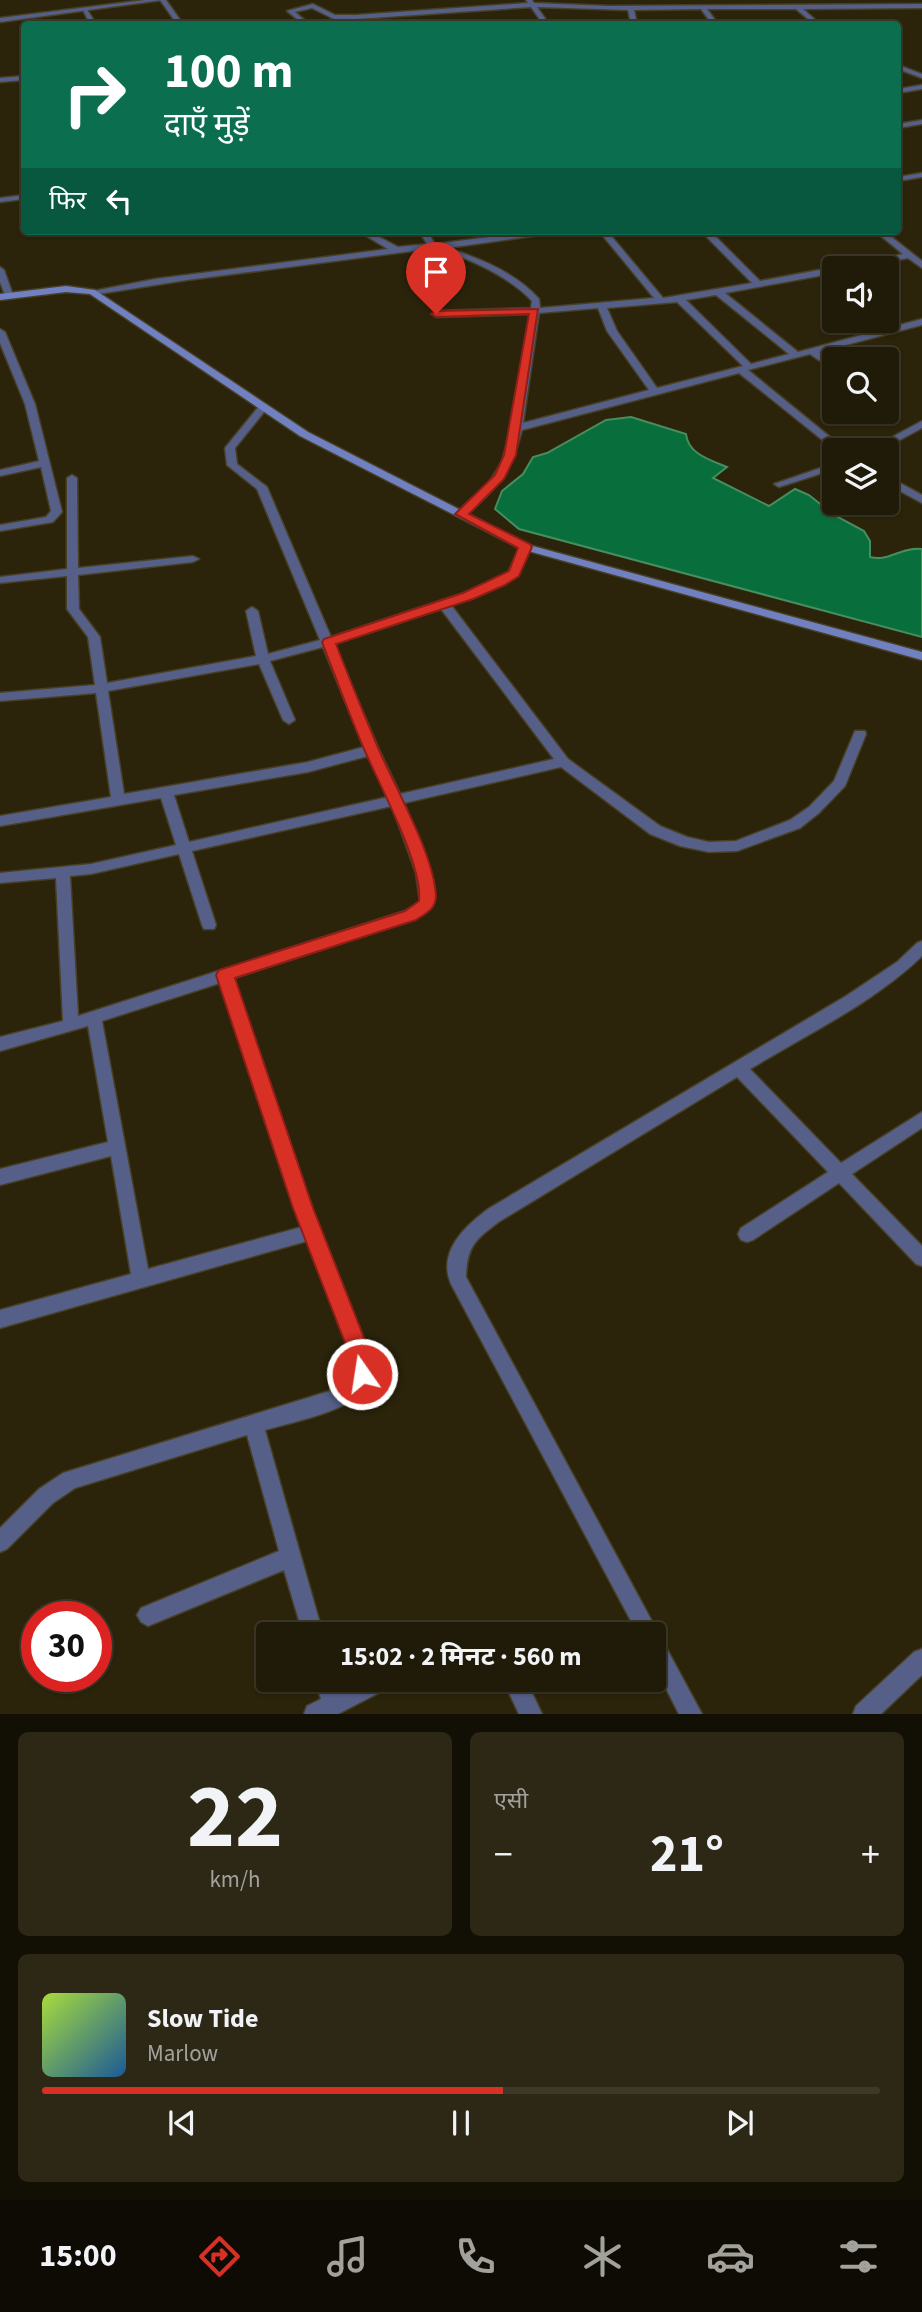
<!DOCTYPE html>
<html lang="hi">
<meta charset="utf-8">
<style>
body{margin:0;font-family:"Source Sans 3","Noto Sans Devanagari",sans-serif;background:#2d2816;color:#f1f3f6;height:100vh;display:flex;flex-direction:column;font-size:26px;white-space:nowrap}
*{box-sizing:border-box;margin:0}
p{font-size:23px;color:#a2a19c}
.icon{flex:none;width:38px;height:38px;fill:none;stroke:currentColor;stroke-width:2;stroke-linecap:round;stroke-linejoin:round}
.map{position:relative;height:1714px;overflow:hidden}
.side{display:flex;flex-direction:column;gap:18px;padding:18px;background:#120f04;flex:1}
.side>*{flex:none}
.top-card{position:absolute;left:21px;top:21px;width:880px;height:214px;border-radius:7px;box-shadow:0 2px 5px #0004,0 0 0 2px #3d3929;background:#0b6e4f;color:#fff;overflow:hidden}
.buttons{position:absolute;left:822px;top:256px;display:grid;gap:14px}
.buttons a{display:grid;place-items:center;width:77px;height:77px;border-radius:7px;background:#201b08;box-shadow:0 2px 5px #0004,0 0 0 2px #3d3929;font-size:35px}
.speed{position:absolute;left:21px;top:1601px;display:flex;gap:14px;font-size:35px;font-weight:700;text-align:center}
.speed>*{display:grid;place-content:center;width:91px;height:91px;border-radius:50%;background:#201b08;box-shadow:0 2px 5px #0004,0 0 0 2px #3d3929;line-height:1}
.speed .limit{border:10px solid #d22;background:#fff;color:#111}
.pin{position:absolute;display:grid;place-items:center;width:60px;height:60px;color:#fff;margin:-72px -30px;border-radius:50% 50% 50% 0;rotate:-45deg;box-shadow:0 0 7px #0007}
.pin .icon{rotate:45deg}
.me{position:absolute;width:77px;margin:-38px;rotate:347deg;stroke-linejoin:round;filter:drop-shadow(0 0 5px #0008)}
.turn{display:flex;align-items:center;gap:24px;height:147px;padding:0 28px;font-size:32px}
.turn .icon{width:91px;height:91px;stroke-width:2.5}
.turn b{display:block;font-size:49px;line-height:60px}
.then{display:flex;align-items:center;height:66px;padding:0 28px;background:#0003;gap:14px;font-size:26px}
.big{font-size:52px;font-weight:700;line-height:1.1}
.side .tile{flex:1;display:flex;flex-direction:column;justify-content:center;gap:10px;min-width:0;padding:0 24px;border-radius:10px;background:#2d2816}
.side .dial{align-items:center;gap:0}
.dial b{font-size:91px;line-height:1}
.song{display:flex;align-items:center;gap:21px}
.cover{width:84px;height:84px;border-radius:10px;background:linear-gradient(135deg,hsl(80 70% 55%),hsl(210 70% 35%))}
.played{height:7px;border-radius:4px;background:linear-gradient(90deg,#d93025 55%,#3d3929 55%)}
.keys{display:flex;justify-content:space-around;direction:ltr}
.heat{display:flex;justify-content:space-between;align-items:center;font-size:38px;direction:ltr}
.side .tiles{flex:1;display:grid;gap:18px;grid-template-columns:1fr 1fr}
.tile:last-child{grid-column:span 2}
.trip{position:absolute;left:256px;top:1622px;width:410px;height:70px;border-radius:7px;background:#201b08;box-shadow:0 2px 5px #0004,0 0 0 2px #3d3929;font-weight:700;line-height:70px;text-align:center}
.dock{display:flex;height:112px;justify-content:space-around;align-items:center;background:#0d0b03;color:#a2a19c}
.dock .icon{width:49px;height:49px}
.dock .selected{color:#d93025}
.dock b{font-size:32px;color:#f1f3f6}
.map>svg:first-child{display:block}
.water{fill:#086f3c;stroke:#488d5e;stroke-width:2}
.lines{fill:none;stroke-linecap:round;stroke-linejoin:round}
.minor-casing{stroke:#474025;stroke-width:3}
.tertiary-casing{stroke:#474025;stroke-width:3}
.secondary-casing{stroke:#474025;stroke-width:3}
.minor{fill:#565f88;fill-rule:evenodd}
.tertiary{fill:#565f88;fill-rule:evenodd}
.secondary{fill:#7180c1;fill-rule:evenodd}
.route{fill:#d93025;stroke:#8d1f18;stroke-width:2}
</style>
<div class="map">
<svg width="922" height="1714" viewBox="0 0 922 1714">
<rect width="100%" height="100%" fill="#2b240b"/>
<path class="water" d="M631,417l55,17c2,20 24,26 41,33l-14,11 56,28 26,-17 14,6 25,20 30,16 6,10v16c19,5 30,-10 52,-8v88l-403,-108 -24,-20 7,-18 21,-17 10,-17 14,-4 59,-33z"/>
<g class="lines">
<g class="minor-casing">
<g id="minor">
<polygon points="160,0 166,0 183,24 177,24"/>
<polygon points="526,0 532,0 534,3 609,6 922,4 922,8 803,9 820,24 814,24 796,9 707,9 718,24 712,24 701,9 634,10 637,24 631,24 628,10 537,7 549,24 543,24 531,7 356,19 334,19 312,8 295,12 309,24 303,24 287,11 313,4 335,15 356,15 528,3"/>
<polygon points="82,8 86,8 96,24 90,24"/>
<polygon points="898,65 922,74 922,78 898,69"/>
<polygon points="24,76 24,80 0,82 0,78"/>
<polygon points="922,85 922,89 898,93 898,89"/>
<polygon points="922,120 922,124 898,128 898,124"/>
<polygon points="922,173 922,177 898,181 898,177"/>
<polygon points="24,195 24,199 0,202 0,198"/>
<path d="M358,231h10l30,16 29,-3 -8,-13h8l8,13 101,-13h23l-4,2 -108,15c33,10 69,25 92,51l1,9 114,-10 -55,-67h8l56,67 89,-15 -51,-52h9l50,50 75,-14 1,1 -1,5 -110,20 73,59 124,-33v6l-103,27 16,11v8l-25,-17 -62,16 98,80h-11l-96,-77 -217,57c-8,31 -19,53 -44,74 -5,5 -10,10 -17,13l-5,-3 1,-2 31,-28 14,-22 12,-44 16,-104 -94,3 -4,-3 4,-3 95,-3 1,-7c-22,-24 -72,-49 -104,-52l-241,31 -95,15 -4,-3 67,-13 233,-30zM716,295l73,59 -38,10 -65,-64zM677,302l66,64 -86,22 -40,-57 -10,-23zM598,308l9,23 42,59 -126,33 16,-110z"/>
<polygon points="875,231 884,231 922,261 922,268 908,258 860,268 843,268 903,254"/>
<polygon points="0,267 4,270 13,295 12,297 5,295 0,282"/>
<polygon points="0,329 5,332 35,404 62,512 53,522 0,531 0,525 46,517 51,511 41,467 0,476 0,470 39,461 25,404 0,343"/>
<path d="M263,404l5,3 -33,41 2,16 30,23 64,150 133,-44 33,-13 12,-9 12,-26h8l2,2 -13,28 -13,9 -54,21 117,154 92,67 27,11 22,5 27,-1 54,-21 19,-13 25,-26 21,-50h10l1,3 -21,52 -26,27 -19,15 -63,23 -28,1 -29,-6 -30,-12 -89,-67 -157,36c7,18 37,87 29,102 -3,7 -12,10 -18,14l-181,59 78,230 57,145c1,13 1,26 -7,38 -13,20 -73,32 -97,39l58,204h-20l-19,-64 -136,56 -7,-4 -4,-7 4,-7 138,-57 -32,-116 -172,53 -22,15 -46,46 -7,3v-24l39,-39 24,-16 270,-83 9,-5 8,-9 1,-23 -44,-112 -307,87v-18l131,-36 -20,-118 -111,29v-16l108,-27 -20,-116 -88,25v-14l63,-16 -7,-143 -56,5v-10l91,-9 85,-19 -15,-47 -161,28v-10l111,-19 -15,-104 -96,8v-8l95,-8 -7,-48 -21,-28v-33l-67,7v-6l67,-8v-91l5,-3 5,3 1,90 115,-12 6,3 -6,3 -115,13 1,34 21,28 7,46 149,-27 -10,-45 6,-4 6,4 10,43 52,-14 -63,-151 -30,-24 -2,-17 35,-43zM441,609l113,150 -154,35 -21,-44 -45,-106zM323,647l41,100 -56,15 -184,32 -16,-103 151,-27 24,56 6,4 6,-4 -25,-59zM368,756l20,41 -199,45 -15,-47 134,-23zM392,806l24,67 4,29 -15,9 -327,105 -8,-140 21,-2 88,-20 23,71 2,4h10l2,-4 -24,-74zM220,983l82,244 -154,42 -46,-248z"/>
<polygon points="922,421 922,428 881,450 868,450"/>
<polygon points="835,463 835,469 779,487 774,484"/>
<polygon points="887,476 922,495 922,503 887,484"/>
<path d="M922,941v15c-47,46 -116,79 -172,113l91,94 81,-51v16l-70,46 70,72v20l-6,-2 -77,-81 -86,57 -6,2 -6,-2 -3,-6 3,-6 87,-56 -91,-95 -237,144c-24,18 -33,24 -34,56l236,437h-23l-26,-51v-29h-15l-187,-350c-14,-32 14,-58 37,-75l358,-213 51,-34 20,-19z"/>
<polygon points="922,1649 922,1675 881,1714 853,1714 856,1706 914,1652"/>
<polygon points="315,1680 337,1680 340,1689 358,1680 391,1680 388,1688 338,1714 304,1714 307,1706 321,1699"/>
<polygon points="503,1680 526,1680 542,1714 519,1714"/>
</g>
</g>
<g class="tertiary-casing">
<polygon id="tertiary" points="145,0 162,0 0,22 0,18"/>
</g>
<g class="secondary-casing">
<polygon id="secondary" points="66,286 95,290 308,432 529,545 922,652 922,660 521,549 300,436 90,294 66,292 0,300 0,294"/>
</g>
<use href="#minor" class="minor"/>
<use href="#tertiary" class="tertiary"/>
<use href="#secondary" class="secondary"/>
</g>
<path class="route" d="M538,309l-22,146 -12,24 -35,35 61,30 2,3 -13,29 -14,9 -32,14 -137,45c14,36 28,71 43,106 17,39 55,105 57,146 0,13 -11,18 -20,24l-181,58 78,230 57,145 3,21 -3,8 -8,3 -7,-3 -6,-29 -56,-145 -77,-233 3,-5 186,-59 14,-10c4,-36 -40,-117 -55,-152 -15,-35 -28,-71 -42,-107l2,-3 139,-46 46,-22 9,-23 -63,-34 40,-39 9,-20 25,-141 -93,3 -5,-3 5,-3z"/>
</svg>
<div class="buttons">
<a><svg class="icon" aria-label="sound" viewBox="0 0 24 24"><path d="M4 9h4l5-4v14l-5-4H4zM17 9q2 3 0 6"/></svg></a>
<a><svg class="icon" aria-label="search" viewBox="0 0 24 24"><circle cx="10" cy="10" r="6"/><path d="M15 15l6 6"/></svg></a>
<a><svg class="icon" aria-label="layers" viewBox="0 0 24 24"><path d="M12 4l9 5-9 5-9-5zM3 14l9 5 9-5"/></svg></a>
</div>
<div class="speed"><div class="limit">30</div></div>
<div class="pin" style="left:436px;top:314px;background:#d93025"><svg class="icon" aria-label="arrive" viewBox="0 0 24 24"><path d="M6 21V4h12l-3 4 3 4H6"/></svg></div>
<svg class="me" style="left:362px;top:1374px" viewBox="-20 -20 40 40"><circle r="17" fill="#d93025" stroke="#fff" stroke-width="3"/><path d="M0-11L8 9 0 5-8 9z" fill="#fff"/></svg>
<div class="trip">15:02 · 2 मिनट · 560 m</div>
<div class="top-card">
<div class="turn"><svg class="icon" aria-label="right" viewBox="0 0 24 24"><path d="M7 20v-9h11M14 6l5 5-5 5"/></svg><div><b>100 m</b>दाएँ मुड़ें</div></div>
<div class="then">फिर<svg class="icon" aria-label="left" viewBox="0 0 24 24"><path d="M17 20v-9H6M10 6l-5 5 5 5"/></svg></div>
</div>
</div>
<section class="side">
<div class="tiles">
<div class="tile dial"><b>22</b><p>km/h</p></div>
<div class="tile"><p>एसी</p>
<div class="heat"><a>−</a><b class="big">21°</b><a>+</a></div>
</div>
<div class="tile">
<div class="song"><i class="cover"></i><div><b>Slow Tide</b><p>Marlow</p></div></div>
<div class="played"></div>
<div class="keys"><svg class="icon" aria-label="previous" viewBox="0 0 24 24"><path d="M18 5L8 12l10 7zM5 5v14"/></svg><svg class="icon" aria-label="pause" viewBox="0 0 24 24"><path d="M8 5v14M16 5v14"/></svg><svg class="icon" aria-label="next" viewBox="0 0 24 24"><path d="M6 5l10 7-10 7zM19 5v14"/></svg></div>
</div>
</div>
</section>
<nav class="dock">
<b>15:00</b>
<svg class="icon selected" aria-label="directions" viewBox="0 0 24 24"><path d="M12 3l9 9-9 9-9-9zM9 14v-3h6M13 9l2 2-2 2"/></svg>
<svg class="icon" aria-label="music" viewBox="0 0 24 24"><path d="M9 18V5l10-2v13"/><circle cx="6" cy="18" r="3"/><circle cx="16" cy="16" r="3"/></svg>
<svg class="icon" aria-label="phone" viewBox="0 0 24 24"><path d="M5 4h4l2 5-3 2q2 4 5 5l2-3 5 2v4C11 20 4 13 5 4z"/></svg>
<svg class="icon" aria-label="climate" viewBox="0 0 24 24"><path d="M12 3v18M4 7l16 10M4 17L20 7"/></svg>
<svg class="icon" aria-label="car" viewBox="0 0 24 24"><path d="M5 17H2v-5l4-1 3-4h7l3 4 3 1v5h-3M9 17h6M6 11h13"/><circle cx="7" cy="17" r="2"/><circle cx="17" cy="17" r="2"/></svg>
<svg class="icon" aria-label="filters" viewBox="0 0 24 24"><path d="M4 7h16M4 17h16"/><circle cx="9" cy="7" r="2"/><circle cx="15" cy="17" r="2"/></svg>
</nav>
